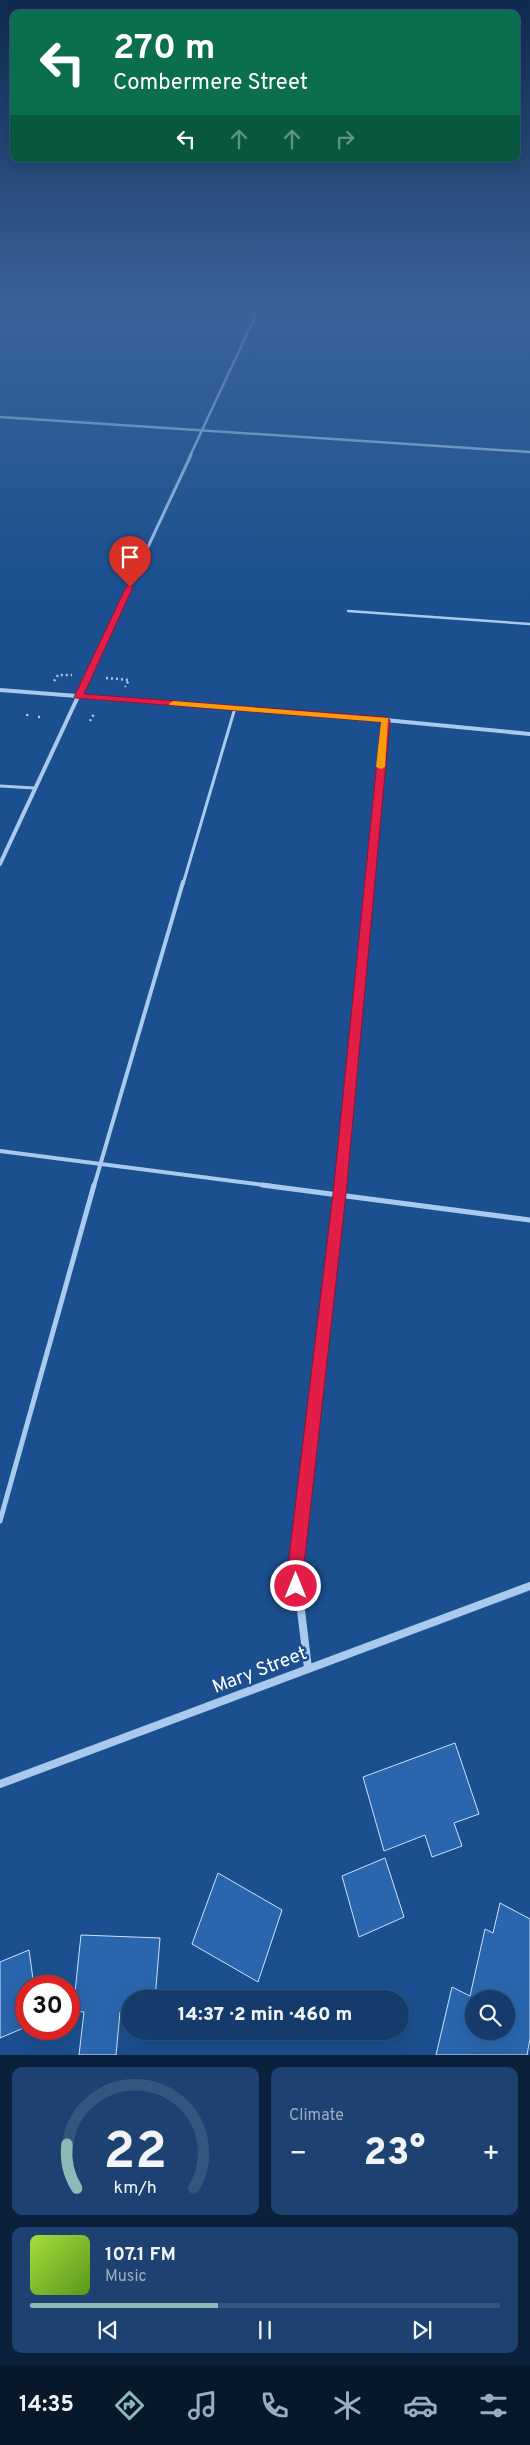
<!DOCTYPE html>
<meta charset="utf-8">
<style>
body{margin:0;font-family:Overpass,sans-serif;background:#1d4271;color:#f1f3f6;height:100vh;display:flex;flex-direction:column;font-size:19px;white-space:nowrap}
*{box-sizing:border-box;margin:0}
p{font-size:16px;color:#9dadc1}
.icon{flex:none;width:28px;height:28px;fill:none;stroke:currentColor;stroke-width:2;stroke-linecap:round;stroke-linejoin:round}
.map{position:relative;height:2055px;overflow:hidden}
.sheet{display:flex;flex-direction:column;gap:12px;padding:12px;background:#0b203b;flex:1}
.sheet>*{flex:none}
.banner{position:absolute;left:10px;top:10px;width:510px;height:152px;border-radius:10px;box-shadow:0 5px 20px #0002,0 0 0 1px #33557e;background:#0b6e4f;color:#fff;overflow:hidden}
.controls{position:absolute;left:465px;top:1990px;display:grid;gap:10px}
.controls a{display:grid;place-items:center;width:50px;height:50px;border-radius:50%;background:#143b6b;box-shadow:0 5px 20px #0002,0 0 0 1px #33557e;font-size:25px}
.speed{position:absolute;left:15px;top:1975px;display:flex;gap:10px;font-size:25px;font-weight:700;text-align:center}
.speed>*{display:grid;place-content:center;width:65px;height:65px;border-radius:50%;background:#143b6b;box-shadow:0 5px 20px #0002,0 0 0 1px #33557e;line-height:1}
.speed .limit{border:8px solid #d22;background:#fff;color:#111}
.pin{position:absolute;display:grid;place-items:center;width:42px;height:42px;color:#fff;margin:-51px -21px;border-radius:50% 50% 50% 0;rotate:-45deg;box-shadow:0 0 5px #0007}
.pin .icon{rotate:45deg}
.me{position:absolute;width:55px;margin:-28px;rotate:0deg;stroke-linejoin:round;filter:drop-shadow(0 0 4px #0008)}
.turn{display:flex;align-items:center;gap:18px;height:105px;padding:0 20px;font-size:22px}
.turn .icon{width:65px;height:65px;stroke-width:2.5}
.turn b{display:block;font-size:35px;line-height:42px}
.lanes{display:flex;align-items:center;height:48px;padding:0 20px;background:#0003;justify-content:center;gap:25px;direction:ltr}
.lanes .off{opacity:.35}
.big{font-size:38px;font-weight:800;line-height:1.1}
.sheet .card{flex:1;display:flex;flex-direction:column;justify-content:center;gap:8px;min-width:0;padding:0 18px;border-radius:10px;background:#1d4271}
.sheet .dial{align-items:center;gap:0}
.dial svg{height:130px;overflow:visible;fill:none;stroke:#33557e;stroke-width:7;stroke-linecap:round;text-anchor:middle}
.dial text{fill:#f1f3f6;stroke:none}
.song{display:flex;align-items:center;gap:15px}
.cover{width:60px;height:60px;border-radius:8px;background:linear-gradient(135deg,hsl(80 70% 55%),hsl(90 70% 35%))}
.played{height:5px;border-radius:2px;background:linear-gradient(90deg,#8bbbb9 40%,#33557e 40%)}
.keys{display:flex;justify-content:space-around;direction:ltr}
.heat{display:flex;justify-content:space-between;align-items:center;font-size:28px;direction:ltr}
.sheet .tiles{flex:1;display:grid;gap:12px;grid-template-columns:1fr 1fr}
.card:last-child{grid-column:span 2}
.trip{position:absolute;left:121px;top:1990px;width:288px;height:50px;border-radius:25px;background:#143b6b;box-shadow:0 5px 20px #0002,0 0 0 1px #33557e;font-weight:800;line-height:50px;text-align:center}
.menu{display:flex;height:80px;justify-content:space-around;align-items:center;background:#08182b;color:#9dadc1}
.menu .icon{width:35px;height:35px}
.menu .selected{color:#8bbbb9}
.menu b{font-size:22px;color:#f1f3f6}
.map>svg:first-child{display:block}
.building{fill:#2a66ad;stroke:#cfe3fa;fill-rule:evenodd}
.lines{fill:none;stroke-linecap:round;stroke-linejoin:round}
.path{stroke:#a9c9ee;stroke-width:2.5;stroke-dasharray:2 3;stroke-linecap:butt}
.service-far3{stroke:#a9c9ee;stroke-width:2.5}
.service-far2{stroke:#a9c9ee;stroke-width:3}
.service-far1{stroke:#a9c9ee;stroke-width:4}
.service{stroke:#a9c9ee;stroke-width:5}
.minor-far5{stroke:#a9c9ee;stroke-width:2.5}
.minor-far4{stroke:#a9c9ee;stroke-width:3}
.minor-far3{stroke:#a9c9ee;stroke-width:4}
.minor-far2{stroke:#a9c9ee;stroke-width:5}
.minor-far1{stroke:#a9c9ee;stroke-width:6}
.minor{stroke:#a9c9ee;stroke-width:8}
.route{fill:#e11d48;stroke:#92132f}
.slow{fill:#f59e0b}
.labels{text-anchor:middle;stroke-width:5;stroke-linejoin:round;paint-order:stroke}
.near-street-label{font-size:19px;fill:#fff;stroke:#1b4f8f}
</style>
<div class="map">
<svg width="530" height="2055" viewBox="0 0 530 2055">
<rect width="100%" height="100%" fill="#1b4f8f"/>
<g class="building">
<polygon points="455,1743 479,1814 454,1823 462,1846 432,1857 425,1835 384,1851 363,1777"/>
<polygon points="385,1858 404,1917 359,1937 342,1876"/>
<polygon points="218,1873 282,1910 258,1982 192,1944"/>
<path d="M500,1903l30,16v120l-3,16h-91l16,-68 18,9 15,-67 8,4zM474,1999h32v32h-32z"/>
<polygon points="81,1935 160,1938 155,1999 130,1999 130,2013 120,2012 116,2055 79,2055 84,2012 73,2011"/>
<polygon points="29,1950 34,1986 26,1986 26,2027 0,2038 0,1962"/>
</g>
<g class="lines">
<g class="path">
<polyline points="106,678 129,680 125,687"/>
<polyline points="54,681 58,675 72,675"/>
<polyline points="27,716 28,712"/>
<polyline points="38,717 43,717"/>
<polyline points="90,721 94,714"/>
</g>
<polyline class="service-far3" points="348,611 530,624"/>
<g class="service-far2">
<polyline points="0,786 34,788"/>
<polyline points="183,884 235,708"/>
</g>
<g class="service-far1">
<polyline points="0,1151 272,1186"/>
<polyline points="94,1186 183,882"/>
</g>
<g class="service">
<polyline points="262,1185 530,1220"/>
<polyline points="0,1521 94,1185"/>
</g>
<g class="minor-far5">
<polyline points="0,417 530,452"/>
<polyline points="190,456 260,306"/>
</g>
<polyline class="minor-far4" points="102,645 191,455"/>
<g class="minor-far3">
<polyline points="0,690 385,720 530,734"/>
<polyline points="0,864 103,643"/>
<polyline points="369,884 385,720"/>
</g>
<polyline class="minor-far2" points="340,1186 369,882"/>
<polyline class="minor-far1" points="295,1570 340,1185"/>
<g class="minor">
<polyline points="296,1569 308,1668"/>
<polyline points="0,1784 530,1586"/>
</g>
</g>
<linearGradient id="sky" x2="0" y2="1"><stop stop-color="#0f2b4f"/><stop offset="0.52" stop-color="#39639b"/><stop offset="1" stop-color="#39639b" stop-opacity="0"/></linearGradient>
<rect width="530" height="594" fill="url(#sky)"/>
<polygon class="route" points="130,585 133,587 84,694 385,717 390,720 346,1194 303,1574 304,1586 302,1592 296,1595 290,1592 287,1574 333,1194 381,722 76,698 74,697 126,587"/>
<polygon class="slow" points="173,701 388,718 385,767 381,769 376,767 381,722 170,705 169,704"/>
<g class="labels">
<g class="near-street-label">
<text transform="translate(259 1669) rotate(-21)" y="7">Mary Street</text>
</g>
</g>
</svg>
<div class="controls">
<a><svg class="icon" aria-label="search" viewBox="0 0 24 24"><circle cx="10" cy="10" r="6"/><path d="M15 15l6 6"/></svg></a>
</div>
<div class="speed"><div class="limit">30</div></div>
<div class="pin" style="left:130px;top:587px;background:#d93025"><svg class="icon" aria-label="arrive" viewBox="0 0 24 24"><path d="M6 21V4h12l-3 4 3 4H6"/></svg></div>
<svg class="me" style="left:296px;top:1586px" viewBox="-20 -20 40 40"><circle r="17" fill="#e11d48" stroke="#fff" stroke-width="3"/><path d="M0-11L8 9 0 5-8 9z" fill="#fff"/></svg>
<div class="trip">14:37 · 2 min · 460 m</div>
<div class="banner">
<div class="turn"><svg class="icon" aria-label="left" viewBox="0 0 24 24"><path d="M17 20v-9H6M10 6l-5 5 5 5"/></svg><div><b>270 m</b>Combermere Street</div></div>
<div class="lanes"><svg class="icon" aria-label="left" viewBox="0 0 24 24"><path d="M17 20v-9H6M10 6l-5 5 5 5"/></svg><svg class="icon off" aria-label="ahead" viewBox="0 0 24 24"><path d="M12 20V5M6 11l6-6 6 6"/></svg><svg class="icon off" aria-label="ahead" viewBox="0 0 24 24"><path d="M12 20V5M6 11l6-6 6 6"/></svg><svg class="icon off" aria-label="right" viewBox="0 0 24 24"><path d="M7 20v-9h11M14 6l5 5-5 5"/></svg></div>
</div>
</div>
<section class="sheet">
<div class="tiles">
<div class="card dial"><svg viewBox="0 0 100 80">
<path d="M14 69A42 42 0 1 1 86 69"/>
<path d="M14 69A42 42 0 0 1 8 42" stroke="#8bbbb9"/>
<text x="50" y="56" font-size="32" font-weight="700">22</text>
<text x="50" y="72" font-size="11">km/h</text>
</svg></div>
<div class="card"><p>Climate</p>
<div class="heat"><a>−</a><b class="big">23°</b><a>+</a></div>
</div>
<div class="card">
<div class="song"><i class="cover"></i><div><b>107.1 FM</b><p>Music</p></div></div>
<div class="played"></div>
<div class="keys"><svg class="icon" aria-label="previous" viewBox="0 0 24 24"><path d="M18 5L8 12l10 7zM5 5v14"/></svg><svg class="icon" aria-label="pause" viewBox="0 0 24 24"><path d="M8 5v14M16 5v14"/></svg><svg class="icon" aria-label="next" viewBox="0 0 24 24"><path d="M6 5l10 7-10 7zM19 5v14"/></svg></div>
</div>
</div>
</section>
<nav class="menu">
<b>14:35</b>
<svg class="icon selected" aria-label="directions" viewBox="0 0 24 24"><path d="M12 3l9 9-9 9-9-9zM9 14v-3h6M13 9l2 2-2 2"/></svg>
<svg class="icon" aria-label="music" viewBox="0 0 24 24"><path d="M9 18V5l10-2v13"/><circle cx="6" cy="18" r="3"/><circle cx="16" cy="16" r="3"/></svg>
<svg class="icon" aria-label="phone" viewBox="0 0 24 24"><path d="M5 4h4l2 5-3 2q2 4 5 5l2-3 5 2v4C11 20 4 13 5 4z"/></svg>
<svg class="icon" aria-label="climate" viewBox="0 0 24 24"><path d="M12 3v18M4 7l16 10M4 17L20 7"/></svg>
<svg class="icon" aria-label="car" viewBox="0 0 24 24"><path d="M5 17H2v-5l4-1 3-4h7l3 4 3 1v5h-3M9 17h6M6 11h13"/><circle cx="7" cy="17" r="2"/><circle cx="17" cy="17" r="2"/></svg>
<svg class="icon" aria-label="filters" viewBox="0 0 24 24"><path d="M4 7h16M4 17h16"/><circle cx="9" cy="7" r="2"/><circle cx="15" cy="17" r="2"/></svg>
</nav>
